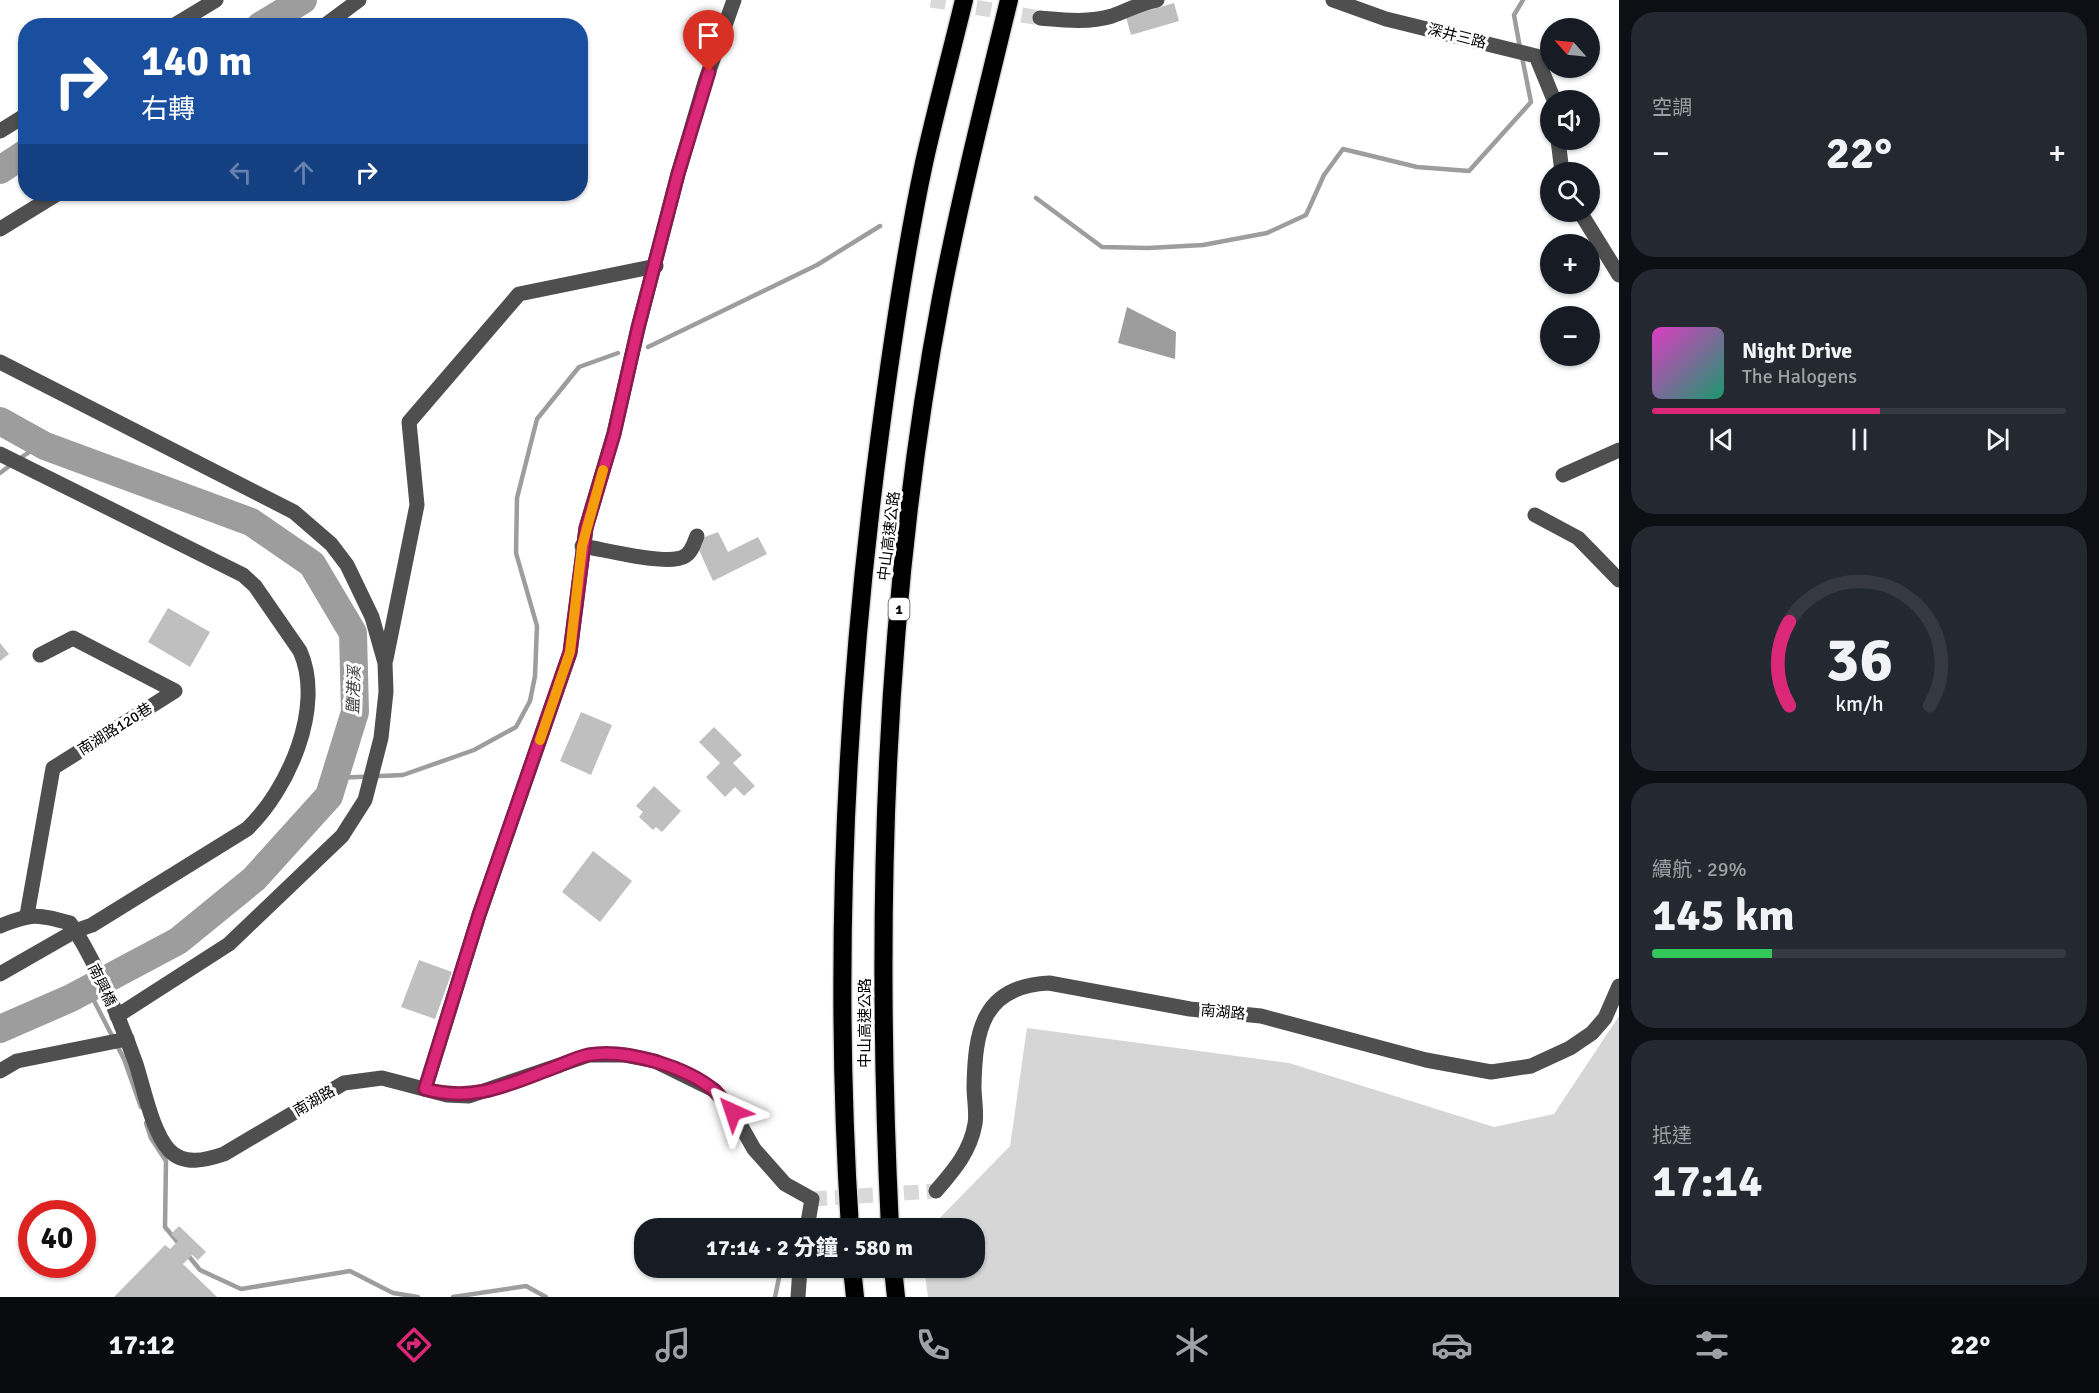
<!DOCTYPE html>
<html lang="zh-TW">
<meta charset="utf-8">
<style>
body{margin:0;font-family:Signika,"Noto Sans TC",sans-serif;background:#242831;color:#f1f3f6;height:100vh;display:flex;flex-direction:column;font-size:22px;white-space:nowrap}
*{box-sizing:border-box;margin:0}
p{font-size:20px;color:#9ea1a6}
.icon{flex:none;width:33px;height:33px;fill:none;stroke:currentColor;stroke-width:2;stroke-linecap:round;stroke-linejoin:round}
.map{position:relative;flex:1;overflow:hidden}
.sheet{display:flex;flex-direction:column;gap:12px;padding:12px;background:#0d0f14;width:480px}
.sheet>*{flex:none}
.top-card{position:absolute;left:18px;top:18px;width:570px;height:183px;border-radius:24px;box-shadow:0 2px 4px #0004;background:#1a4fa0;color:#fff;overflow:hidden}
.needle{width:39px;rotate:297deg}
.buttons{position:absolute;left:1540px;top:18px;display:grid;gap:12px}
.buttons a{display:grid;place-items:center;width:60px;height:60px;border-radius:50%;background:#171b24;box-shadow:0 2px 4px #0004;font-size:30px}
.speed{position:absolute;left:18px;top:1200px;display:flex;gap:12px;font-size:30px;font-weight:700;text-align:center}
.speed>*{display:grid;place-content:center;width:78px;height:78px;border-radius:50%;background:#171b24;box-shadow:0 2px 4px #0004;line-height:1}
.speed .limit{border:9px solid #d22;background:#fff;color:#111}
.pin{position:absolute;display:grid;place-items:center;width:51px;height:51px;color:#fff;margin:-62px -26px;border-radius:50% 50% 50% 0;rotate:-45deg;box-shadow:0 0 6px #0007}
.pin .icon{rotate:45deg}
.me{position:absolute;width:66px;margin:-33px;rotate:318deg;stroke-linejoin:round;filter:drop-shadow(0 0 4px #0008)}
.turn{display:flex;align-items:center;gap:21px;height:126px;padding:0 24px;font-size:27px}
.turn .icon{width:78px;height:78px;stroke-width:2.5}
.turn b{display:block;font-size:42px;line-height:51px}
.lanes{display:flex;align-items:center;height:57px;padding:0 24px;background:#0003;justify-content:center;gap:30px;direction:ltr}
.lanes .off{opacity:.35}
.big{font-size:45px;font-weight:800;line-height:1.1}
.sheet .tile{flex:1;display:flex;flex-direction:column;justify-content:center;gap:9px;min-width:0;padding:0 21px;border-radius:24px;background:#242831}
.sheet .dial{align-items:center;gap:0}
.dial svg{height:156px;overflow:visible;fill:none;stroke:#363941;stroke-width:7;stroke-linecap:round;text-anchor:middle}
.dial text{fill:#f1f3f6;stroke:none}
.song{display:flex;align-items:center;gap:18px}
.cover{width:72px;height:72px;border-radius:9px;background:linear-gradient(135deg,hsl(310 70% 55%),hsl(160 70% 35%))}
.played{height:6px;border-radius:3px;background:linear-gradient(90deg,#db2777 55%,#363941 55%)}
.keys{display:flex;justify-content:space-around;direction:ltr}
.heat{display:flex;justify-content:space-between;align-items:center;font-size:33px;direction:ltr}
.charge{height:9px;border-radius:4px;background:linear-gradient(90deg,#34c759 29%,#363941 0)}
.trip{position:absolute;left:634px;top:1218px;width:351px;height:60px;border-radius:24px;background:#171b24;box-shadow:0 2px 4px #0004;font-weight:800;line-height:60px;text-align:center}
.tabs{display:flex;height:96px;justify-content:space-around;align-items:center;background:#090b0e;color:#9ea1a6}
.tabs .icon{width:42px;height:42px}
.tabs .active{color:#db2777}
.tabs b{font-size:27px;color:#f1f3f6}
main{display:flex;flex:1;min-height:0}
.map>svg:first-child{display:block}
.green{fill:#d6d6d6}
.water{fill:#9d9d9d}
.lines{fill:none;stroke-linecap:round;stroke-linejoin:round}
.stream{stroke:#9d9d9d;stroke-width:4.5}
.river{stroke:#9d9d9d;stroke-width:28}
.building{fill:#bfbfbf}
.minor-tunnel{stroke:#d9d9d9;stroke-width:15;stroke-dasharray:15 8;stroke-linecap:butt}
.highway-casing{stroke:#dbdbdb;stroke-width:21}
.minor{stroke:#4f4f4f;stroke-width:15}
.highway{stroke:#000;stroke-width:18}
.route-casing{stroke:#8e194d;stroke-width:15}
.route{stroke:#db2777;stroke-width:10}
.slow{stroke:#f59e0b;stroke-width:10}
.labels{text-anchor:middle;stroke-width:6;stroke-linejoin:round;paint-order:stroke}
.shield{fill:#fff;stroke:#4c4c4c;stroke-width:1.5}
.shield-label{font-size:14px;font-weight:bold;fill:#000}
.street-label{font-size:15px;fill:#000;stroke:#fff}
.water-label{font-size:16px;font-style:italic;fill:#3e3e3e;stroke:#fff}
</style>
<main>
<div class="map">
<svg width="1619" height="1297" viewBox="0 0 1619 1297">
<rect width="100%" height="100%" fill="#fff"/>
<polygon class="green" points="1619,1016 1619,1297 928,1297 924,1268 975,1268 975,1228 930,1228 1010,1146 1027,1028 1289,1063 1494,1127 1554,1114"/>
<polygon class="water" points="1127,307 1176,332 1175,359 1118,343"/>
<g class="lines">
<g class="stream">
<polyline points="1520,48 1514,15 1523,0"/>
<polyline points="1036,198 1102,247 1148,248 1203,245 1267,233 1306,215 1324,175 1343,149 1417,167 1469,171 1531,102 1522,57"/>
<polyline points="648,347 817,265 880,226"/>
<polyline points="19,459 41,444"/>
<polyline points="0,473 12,464"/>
<polyline points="335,778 403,775 474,750 516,727 530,701 535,676 537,626 516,553 517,498 537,419 579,367 618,353"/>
<polyline points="88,989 124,1059 141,1107"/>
<polyline points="146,1123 151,1138 166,1161 165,1227 180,1245"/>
<polyline points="187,1254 200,1270 241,1289 350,1271 393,1293 418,1297"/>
<polyline points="453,1297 526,1286 546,1297"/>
<polyline points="775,1297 781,1268"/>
</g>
<g class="river">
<polyline points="260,26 303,0"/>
<polyline points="0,170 26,153"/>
<polyline points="0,421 45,446 251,522 312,564 353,633 355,712 329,796 254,879 178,941 71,998 0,1029"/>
</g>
</g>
<g class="building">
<polygon points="1174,3 1179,21 1131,35 1126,17"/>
<polygon points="718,532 728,552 758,537 767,554 713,581 698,548 702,538"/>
<polygon points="168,608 210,632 190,667 148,642"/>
<polygon points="0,643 9,654 0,661"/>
<polygon points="581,712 612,725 591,775 560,761"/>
<polygon points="714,727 742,755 733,763 755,786 744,796 735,787 725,797 706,777 720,763 699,742"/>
<polygon points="654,786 681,811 662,832 656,827 653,830 639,817 643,812 636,806"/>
<polygon points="593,851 632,881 600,922 562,892"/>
<polygon points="419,960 452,972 435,1019 401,1007"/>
<polygon points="179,1226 206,1252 198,1260 192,1255 183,1264 217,1297 114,1297 165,1245 170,1249 178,1241 171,1234"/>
</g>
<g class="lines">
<g class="minor-tunnel">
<polyline points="931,0 1040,18"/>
<polyline points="812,1199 936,1191"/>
</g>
<g class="highway-casing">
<g id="highway">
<path d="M850,1228c-17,-265 -5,-531 30,-794 12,-91 25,-182 44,-271 12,-54 27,-109 40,-163"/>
<path d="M890,1228c-15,-311 -7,-623 51,-930 19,-100 44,-199 68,-298"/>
<polyline points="852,1268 855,1297"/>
<polyline points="893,1268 896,1297"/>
</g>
</g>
<g class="minor">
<polyline points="1333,0 1386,19 1536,56 1554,100"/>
<path d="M1040,18c23,2 49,5 72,-2 15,-5 28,-13 45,-16"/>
<polyline points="173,26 216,0"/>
<polyline points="324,26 359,0"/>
<polyline points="0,131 26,115"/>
<polyline points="1558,140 1562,172"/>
<polyline points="1580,212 1619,275"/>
<polyline points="0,229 57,194"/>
<polyline points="0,362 294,512 331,544 347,565 372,617 385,663 386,692 381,738 365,800 342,836 229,944 117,1016"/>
<path d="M0,454l243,121 12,11 45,65c25,56 -12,139 -53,178l-155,96 -17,6 -75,43"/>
<polyline points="1563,475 1619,450"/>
<polyline points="1535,515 1578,538 1619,580"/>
<path d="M582,546c21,3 87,21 103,10 7,-4 9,-13 12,-20"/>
<polyline points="386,659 417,505 409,422 519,294 656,266"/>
<polyline points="27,915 53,768 175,691 73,638 40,655"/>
<path d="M0,926c32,-13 37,-12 70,-3 25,36 51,99 66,141 8,25 16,67 33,86 15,16 37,10 55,4l120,-71 38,-5 65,17 22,1 120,-41h35l31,6 59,29 19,22 21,37 31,35 27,15 -5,29"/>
<polyline points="0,1071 17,1061 127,1039"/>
<polyline points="425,1089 479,915 570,653 586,528 614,433 638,328 678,174 705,82 734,0"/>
<path d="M936,1191c18,-21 34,-39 39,-67 2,-12 -1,-25 -1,-37 1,-56 8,-101 75,-104l141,26 71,7 165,44 65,12 40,-6 39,-18 22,-15 13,-15 14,-32"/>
<polyline points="798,1297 800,1268"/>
</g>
<use href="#highway" class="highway"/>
</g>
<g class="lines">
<g class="route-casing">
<path id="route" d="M709,72l-31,102 -40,154 -24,106 -28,94 -16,124 -91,263 -54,174c51,14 86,-6 133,-23 10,-4 20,-9 30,-11 37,-7 99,12 127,36 6,6 12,14 18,21"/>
</g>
<use href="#route" class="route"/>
<polyline class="slow" points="540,740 570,652 582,546 603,470"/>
</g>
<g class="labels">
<rect class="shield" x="888.5" y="598" width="21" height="22" rx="4.5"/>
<g class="shield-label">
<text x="899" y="614">1</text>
</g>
<g class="street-label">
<text transform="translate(1457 36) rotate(14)" y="5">深井三路</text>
<text transform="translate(889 536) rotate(-83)" y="5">中山高速公路</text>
<text transform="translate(115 729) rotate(-32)" y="5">南湖路120巷</text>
<text transform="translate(102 985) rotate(64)" y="5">南興橋</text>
<text transform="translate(1223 1012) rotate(5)" y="5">南湖路</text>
<text transform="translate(865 1023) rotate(-90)" y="5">中山高速公路</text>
<text transform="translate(314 1101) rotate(-30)" y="5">南湖路</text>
</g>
<g class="water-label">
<text transform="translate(353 690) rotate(-88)" y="6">鹽港溪</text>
</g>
</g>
</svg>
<div class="buttons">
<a><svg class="needle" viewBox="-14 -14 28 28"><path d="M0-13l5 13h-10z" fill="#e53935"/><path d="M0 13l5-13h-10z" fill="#9ea1a6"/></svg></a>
<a><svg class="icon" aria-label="sound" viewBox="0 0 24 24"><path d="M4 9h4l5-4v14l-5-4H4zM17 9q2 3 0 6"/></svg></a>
<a><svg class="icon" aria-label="search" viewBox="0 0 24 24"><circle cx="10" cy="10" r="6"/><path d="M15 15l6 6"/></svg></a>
<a>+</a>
<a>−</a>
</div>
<div class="speed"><div class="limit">40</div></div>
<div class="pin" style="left:709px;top:72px;background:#d93025"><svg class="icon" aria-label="arrive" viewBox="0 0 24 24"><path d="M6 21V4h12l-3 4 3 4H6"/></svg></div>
<svg class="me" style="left:733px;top:1112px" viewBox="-20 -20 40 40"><path d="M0-17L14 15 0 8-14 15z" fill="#db2777" stroke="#fff" stroke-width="4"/></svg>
<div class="trip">17:14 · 2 分鐘 · 580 m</div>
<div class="top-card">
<div class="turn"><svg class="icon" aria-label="right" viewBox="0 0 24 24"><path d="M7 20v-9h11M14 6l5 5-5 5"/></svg><div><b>140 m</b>右轉</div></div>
<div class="lanes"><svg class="icon off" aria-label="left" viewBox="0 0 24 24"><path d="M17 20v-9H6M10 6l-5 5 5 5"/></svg><svg class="icon off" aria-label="ahead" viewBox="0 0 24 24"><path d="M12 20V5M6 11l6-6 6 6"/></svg><svg class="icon" aria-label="right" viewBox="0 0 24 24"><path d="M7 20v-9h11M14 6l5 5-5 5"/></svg></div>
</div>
</div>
<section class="sheet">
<div class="tile"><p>空調</p>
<div class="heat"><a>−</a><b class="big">22°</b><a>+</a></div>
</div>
<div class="tile">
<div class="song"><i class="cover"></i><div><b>Night Drive</b><p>The Halogens</p></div></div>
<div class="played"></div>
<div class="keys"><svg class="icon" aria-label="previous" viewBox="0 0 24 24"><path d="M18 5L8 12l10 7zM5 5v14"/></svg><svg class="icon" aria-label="pause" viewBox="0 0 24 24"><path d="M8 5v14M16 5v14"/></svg><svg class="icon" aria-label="next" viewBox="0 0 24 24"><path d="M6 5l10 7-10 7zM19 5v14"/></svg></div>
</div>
<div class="tile dial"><svg viewBox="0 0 100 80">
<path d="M14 69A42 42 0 1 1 86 69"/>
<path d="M14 69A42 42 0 0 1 14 26" stroke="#db2777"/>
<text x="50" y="56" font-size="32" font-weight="700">36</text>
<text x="50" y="72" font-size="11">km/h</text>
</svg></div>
<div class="tile"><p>續航 · 29%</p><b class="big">145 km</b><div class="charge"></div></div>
<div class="tile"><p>抵達</p><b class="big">17:14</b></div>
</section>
</main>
<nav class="tabs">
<b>17:12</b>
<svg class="icon active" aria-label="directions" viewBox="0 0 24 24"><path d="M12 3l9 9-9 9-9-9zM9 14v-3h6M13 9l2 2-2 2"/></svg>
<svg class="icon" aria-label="music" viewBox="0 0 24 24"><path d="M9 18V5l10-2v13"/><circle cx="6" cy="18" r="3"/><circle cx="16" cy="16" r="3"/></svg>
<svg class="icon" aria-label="phone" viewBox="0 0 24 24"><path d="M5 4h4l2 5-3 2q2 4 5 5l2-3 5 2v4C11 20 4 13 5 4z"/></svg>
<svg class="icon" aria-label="climate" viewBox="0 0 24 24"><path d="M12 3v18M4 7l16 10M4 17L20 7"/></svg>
<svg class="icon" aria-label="car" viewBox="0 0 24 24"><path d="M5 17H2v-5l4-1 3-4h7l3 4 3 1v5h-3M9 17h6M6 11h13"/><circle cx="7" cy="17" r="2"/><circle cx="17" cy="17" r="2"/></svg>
<svg class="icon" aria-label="filters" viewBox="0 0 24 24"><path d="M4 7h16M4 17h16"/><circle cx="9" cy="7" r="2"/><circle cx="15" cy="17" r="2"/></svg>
<b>22°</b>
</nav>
